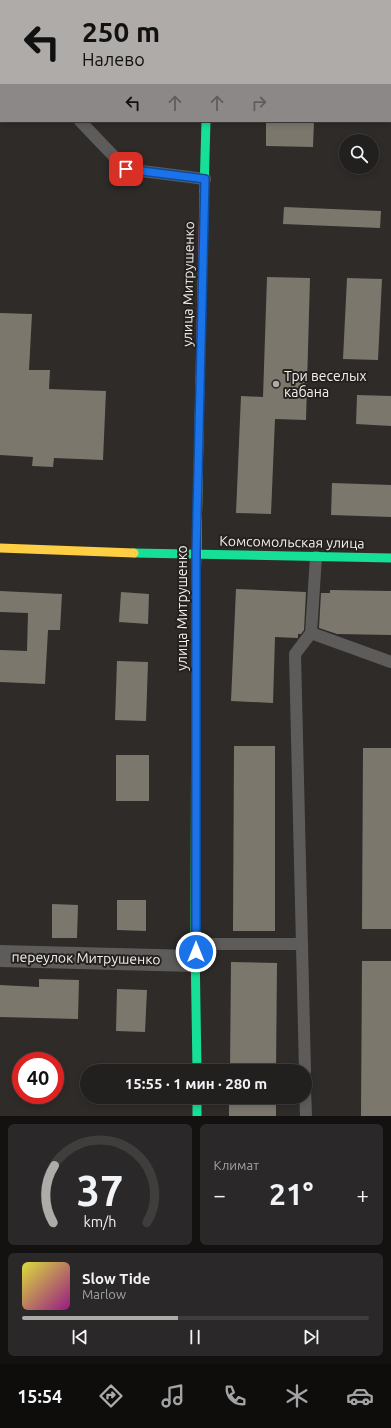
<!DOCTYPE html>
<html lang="ru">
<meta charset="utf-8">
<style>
body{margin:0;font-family:Ubuntu,sans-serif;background:#2a2828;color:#f1f3f6;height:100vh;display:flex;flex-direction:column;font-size:15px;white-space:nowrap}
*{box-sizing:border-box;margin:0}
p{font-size:13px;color:#a2a3a4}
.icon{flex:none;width:22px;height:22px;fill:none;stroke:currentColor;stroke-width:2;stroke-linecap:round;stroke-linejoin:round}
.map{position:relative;height:1116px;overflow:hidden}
.sheet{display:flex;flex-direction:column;gap:8px;padding:8px;background:#131211;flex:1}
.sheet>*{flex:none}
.banner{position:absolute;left:0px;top:0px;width:391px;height:122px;box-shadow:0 2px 6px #0003,0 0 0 1px #3f3e3d;background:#aeaba9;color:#111;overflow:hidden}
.tools{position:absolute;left:339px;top:134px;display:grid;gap:8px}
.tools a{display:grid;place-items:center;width:40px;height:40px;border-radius:50%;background:#22201f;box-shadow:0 2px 6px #0003,0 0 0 1px #3f3e3d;font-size:20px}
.speed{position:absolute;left:12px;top:1052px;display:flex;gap:8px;font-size:20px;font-weight:700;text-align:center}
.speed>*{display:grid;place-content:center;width:52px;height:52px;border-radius:50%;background:#22201f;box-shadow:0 2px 6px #0003,0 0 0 1px #3f3e3d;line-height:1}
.speed .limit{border:6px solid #d22;background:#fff;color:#111}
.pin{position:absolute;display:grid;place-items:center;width:34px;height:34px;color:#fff;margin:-17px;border-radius:8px;box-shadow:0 2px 6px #0006}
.me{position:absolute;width:44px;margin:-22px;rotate:0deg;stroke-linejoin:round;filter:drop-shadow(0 0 3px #0008)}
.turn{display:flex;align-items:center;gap:14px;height:84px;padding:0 16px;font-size:18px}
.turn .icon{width:52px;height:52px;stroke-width:2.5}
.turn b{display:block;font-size:28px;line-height:34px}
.lanes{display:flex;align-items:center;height:38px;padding:0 16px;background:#0003;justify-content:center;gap:20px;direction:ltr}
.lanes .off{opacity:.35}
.big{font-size:30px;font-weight:700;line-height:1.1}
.sheet .card{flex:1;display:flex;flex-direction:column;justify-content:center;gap:6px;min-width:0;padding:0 14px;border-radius:6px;background:#2a2828}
.sheet .dial{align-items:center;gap:0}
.dial svg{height:104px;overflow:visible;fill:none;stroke:#3f3e3d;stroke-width:7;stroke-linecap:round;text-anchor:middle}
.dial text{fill:#f1f3f6;stroke:none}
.song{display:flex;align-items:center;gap:12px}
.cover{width:48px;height:48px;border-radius:6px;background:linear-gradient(135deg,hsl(60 70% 55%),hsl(310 70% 35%))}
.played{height:4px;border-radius:2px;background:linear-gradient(90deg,#aeaba9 45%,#3f3e3d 45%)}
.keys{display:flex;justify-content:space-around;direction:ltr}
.heat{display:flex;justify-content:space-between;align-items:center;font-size:22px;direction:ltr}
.sheet .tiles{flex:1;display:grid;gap:8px;grid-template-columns:1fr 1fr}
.card:last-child{grid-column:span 2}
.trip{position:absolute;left:80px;top:1064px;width:232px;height:40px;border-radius:20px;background:#22201f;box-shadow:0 2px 6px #0003,0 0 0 1px #3f3e3d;font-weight:700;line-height:40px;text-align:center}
.tabs{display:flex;height:64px;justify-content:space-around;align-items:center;background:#0e0d0c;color:#a2a3a4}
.tabs .icon{width:28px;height:28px}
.tabs .current{color:#aeaba9}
.tabs b{font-size:18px;color:#f1f3f6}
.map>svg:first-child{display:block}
.building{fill:#7c776d}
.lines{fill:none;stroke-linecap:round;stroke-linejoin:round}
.lane{stroke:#5d5c5b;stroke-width:12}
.street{stroke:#5d5c5b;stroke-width:22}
.fast{stroke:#16e098;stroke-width:9}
.slow{stroke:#ffcf43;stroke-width:9}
.jam{stroke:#f24e42;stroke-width:9}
.route-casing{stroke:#114b97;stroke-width:10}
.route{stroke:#1a73e8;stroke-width:7}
.poi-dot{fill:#aeaba9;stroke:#25211e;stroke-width:1.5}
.labels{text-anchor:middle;stroke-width:4;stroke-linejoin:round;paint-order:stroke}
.street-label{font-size:14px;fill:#f3f0ee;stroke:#25211e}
.poi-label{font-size:14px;fill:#f3f0ee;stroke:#25211e;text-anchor:start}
</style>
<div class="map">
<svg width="391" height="1116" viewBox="0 0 391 1116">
<rect width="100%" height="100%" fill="#2e2b29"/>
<g class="building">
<polygon points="266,121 314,121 313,147 266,146"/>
<polygon points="284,207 381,211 380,228 283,224"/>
<polygon points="267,277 310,278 306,420 275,419 271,514 236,513 241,396 263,397"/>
<polygon points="347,278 382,279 378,360 343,359"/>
<polygon points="0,313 32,314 29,370 50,370 49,389 106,391 103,460 54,458 53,467 32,466 33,457 0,455"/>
<polygon points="357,395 391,396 391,426 356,424"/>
<polygon points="332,483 391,485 391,517 331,515"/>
<polygon points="236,589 306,592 304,630 301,634 298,634 298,638 275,637 273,703 231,701"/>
<polygon points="330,590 391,591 391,635 337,634 319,628 321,593 330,593"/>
<polygon points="0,591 62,594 60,630 48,630 45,684 0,682 0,650 27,651 28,613 0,612"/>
<polygon points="121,592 149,594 148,624 119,622"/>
<polygon points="117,661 148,662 146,721 115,720"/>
<polygon points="234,746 275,746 275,931 233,931"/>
<polygon points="363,748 391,748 391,929 362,929"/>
<rect x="116" y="755" width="33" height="46"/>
<polygon points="117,900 146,900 146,931 117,930"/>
<polygon points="52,904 78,905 77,938 52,938"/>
<polygon points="362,961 391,961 391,1116 361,1116"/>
<polygon points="231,962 277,963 276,1071 230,1071"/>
<polygon points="39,979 79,980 78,1019 0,1017 0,985 39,987"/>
<polygon points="117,989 147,990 145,1032 116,1031"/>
<rect x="229" y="1097" width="47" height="19"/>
</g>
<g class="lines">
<g class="lane">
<polyline points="0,38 1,39"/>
<polyline points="80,121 126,169 205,179"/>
<polyline points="311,633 391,662"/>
<polyline points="195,944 302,944"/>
<polyline points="305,1071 295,654 311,633 316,557"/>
<polyline points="305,1088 306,1116"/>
</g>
<polyline class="street" points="0,956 195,961"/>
<g class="fast">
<polyline points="209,0 209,1"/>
<polyline points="204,192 206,121"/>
<polyline points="134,553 391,558"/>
<polyline points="196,596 195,944 197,1071"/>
<polyline points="197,1097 197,1116"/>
</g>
<g class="slow">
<polyline points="0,548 134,553"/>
<polyline points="196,596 200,378"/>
</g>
<polyline class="jam" points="200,378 204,192"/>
</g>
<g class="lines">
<g class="route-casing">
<polyline id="route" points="126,169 205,179 196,555 196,952"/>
</g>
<use href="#route" class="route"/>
</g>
<circle class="poi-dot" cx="276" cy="384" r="4"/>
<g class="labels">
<g class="street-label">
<text transform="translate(188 284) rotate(-89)" y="5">улица Митрушенко</text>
<text transform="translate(292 542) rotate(1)" y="5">Комсомольская улица</text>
<text transform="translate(182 608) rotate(-90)" y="5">улица Митрушенко</text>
<text transform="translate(86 958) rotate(1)" y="5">переулок Митрушенко</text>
</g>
<g class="poi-label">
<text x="284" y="381">Три веселых<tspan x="284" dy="16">кабана</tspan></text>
</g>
</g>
</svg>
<div class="tools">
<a><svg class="icon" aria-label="search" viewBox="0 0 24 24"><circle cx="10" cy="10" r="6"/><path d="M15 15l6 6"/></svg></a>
</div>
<div class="speed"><div class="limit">40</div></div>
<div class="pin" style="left:126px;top:169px;background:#d93025"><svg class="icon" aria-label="arrive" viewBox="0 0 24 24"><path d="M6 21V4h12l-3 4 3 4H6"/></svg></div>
<svg class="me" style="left:196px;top:952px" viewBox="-20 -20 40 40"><circle r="17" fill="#1a73e8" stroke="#fff" stroke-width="3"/><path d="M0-11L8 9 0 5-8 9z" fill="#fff"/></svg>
<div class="trip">15:55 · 1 мин · 280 m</div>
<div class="banner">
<div class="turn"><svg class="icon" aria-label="left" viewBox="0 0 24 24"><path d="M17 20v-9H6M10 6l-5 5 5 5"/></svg><div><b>250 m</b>Налево</div></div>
<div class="lanes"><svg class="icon" aria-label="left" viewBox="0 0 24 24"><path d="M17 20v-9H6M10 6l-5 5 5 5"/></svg><svg class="icon off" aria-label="ahead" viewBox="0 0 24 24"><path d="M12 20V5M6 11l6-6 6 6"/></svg><svg class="icon off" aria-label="ahead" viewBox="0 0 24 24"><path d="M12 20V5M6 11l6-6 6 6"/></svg><svg class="icon off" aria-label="right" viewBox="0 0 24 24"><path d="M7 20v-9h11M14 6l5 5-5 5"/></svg></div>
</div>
</div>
<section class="sheet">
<div class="tiles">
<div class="card dial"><svg viewBox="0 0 100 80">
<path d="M14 69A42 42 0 1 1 86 69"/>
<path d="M14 69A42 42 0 0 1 15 25" stroke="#aeaba9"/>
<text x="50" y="56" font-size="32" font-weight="700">37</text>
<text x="50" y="72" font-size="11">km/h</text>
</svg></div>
<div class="card"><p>Климат</p>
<div class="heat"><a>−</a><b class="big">21°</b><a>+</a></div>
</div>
<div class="card">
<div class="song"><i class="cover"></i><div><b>Slow Tide</b><p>Marlow</p></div></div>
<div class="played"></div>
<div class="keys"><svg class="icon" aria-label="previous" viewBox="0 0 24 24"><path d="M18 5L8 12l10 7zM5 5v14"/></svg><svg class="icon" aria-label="pause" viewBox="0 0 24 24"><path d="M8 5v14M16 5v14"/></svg><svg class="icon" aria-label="next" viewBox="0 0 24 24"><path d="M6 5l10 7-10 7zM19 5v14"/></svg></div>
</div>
</div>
</section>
<nav class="tabs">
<b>15:54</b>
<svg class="icon current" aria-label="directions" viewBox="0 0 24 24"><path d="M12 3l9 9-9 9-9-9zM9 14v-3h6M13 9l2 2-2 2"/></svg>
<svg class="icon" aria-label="music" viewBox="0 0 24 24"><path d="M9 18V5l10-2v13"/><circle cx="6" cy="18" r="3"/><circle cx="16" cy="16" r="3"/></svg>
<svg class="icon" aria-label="phone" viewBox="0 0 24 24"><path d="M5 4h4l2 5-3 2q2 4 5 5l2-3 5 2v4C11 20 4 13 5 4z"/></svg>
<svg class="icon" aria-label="climate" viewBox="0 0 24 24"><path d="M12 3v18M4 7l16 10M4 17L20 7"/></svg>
<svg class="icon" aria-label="car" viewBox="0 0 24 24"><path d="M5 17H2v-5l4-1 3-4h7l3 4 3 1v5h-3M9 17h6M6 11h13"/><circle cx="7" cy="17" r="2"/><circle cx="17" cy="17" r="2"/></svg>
</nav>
